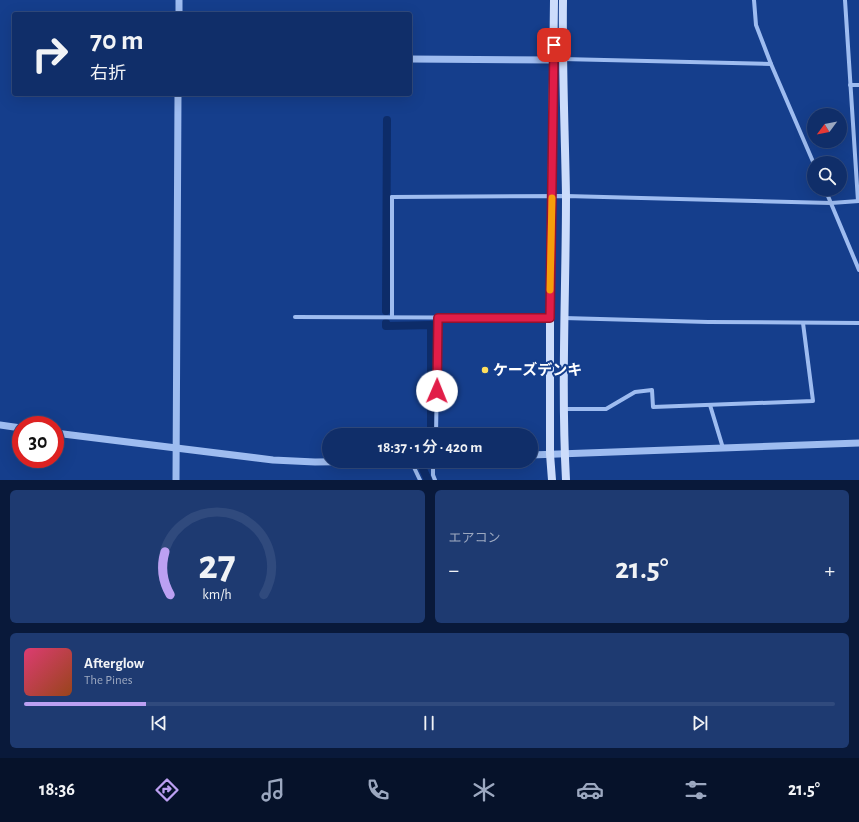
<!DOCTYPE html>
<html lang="ja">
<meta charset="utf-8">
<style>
body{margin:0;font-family:"Alegreya Sans","Noto Sans JP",sans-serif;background:#1e3a71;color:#f1f3f6;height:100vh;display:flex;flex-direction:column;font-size:15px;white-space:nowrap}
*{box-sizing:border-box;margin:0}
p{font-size:13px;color:#9ca8c0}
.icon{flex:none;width:22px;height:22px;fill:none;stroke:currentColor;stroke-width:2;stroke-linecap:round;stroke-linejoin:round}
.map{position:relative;height:480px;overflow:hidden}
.sheet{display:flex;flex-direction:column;gap:10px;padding:10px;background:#09193a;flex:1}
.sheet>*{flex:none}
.guide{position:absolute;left:12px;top:12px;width:400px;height:84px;border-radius:4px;box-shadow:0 4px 16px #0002,0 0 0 1px #304a7d;background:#102e69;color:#f1f3f6;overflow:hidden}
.needle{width:26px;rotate:238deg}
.controls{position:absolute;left:807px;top:108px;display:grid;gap:8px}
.controls a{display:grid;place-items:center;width:40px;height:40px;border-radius:50%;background:#102e69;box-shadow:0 4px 16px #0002,0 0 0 1px #304a7d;font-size:20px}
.speed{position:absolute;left:12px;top:416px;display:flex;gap:8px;font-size:20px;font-weight:700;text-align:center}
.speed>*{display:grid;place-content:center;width:52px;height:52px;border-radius:50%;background:#102e69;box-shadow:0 4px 16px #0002,0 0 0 1px #304a7d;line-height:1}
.speed .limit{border:6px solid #d22;background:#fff;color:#111}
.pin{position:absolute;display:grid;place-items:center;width:34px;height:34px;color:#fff;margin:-17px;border-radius:8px;box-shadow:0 2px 6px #0006}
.me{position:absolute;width:44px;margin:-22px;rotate:1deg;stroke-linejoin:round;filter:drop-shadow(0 0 3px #0008)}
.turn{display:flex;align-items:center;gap:14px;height:84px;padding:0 12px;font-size:18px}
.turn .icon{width:52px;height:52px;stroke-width:2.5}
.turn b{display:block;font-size:28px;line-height:34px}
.big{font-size:30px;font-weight:600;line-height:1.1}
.sheet .widget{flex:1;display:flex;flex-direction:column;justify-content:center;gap:6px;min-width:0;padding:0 14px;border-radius:6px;background:#1e3a71}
.sheet .dial{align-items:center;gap:0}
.dial svg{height:104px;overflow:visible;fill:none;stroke:#304a7d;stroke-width:7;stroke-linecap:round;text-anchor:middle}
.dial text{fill:#f1f3f6;stroke:none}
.song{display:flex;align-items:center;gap:12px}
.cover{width:48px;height:48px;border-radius:6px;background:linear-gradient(135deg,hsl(340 70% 55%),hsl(20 70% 35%))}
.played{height:4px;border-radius:2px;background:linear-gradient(90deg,#bca0f2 15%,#304a7d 15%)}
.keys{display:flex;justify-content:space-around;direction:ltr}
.heat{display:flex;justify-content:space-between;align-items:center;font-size:22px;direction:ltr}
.sheet .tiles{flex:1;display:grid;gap:10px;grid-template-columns:1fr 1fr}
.widget:last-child{grid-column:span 2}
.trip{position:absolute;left:322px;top:428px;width:216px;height:40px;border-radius:20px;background:#102e69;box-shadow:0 4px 16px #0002,0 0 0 1px #304a7d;font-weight:600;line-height:40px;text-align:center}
.tabs{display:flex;height:64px;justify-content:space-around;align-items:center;background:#06122a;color:#9ca8c0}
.tabs .icon{width:28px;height:28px}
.tabs .active{color:#bca0f2}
.tabs b{font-size:18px;color:#f1f3f6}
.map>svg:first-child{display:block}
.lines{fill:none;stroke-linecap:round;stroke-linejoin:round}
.canal{stroke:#0d2c69;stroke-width:8}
.minor{stroke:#9ebcf0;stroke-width:4}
.tertiary{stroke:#9ebcf0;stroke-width:7}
.secondary{stroke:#ccdcfb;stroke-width:8}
.route-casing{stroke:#92132f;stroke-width:10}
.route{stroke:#e11d48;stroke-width:7}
.slow{stroke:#f59e0b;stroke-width:7}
.poi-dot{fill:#ffdf5d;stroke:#153e8c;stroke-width:1.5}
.labels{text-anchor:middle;stroke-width:4;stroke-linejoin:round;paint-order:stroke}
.poi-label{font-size:15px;font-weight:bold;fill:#fff;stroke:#153e8c;text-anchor:start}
</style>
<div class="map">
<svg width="859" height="480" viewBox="0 0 859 480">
<rect width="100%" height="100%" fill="#153e8c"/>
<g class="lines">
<g class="canal">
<polyline points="386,311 387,120"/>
<polyline points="386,323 386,326 431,325 431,435"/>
<polyline points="426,461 423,469 428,480"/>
</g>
<g class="minor">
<polyline points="754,0 756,25 771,64"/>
<polyline points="845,0 858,201"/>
<polyline points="562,59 771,64 814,164"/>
<polyline points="850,85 859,85"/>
<polyline points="825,189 859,270"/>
<polyline points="392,197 566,196 831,203 859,201"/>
<polyline points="295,317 550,318"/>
<polyline points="392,317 392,197"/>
<polyline points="564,318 708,322 859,323"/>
<polyline points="710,405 723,448"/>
<polyline points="563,409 606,409 635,392 652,390 653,407 813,401 803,323"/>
<polyline points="436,435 438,318"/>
<polyline points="411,461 420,480"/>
<polyline points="433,461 433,475 435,480"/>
</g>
<g class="tertiary">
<polyline points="179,0 179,14"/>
<polyline points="410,59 553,60"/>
<polyline points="0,425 21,428"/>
<polyline points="55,433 273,460 315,462 400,461"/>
<polyline points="531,455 859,443"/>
<polyline points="176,480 178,94"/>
</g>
<g class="secondary">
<path d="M563,0c-1,65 2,131 3,196 0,95 -5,189 0,284"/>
<polyline points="552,480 550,454 550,318 554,0"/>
</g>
</g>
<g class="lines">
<g class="route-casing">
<polyline id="route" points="437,391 438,318 550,318 554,45"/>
</g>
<use href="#route" class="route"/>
<polyline class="slow" points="550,290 552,198"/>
</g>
<circle class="poi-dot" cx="485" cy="370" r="4"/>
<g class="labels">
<g class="poi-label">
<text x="493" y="375">ケーズデンキ</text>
</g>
</g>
</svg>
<div class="controls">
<a><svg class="needle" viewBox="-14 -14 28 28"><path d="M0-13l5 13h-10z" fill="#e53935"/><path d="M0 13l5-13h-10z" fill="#9ca8c0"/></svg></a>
<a><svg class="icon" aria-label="search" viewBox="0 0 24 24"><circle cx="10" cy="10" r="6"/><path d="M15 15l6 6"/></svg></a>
</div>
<div class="speed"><div class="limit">30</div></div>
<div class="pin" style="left:554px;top:45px;background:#d93025"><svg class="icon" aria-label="arrive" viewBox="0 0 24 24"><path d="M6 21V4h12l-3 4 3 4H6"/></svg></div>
<svg class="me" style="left:437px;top:391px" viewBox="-20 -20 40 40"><circle r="19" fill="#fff"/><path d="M0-13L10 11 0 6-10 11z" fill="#e11d48"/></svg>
<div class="trip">18:37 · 1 分 · 420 m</div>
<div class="guide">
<div class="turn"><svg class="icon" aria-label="right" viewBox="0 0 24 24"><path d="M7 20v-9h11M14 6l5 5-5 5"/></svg><div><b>70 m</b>右折</div></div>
</div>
</div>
<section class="sheet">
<div class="tiles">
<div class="widget dial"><svg viewBox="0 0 100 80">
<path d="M14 69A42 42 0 1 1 86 69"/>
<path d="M14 69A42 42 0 0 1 10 36" stroke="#bca0f2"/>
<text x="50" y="56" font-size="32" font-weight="700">27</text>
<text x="50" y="72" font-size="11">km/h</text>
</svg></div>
<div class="widget"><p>エアコン</p>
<div class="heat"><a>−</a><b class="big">21.5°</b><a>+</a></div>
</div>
<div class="widget">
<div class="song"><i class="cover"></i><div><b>Afterglow</b><p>The Pines</p></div></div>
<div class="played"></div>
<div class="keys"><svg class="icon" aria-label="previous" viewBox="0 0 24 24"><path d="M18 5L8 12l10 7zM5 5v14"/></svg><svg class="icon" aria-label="pause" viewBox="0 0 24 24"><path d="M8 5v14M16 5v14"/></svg><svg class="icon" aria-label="next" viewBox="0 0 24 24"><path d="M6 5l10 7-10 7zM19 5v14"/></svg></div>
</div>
</div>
</section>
<nav class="tabs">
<b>18:36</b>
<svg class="icon active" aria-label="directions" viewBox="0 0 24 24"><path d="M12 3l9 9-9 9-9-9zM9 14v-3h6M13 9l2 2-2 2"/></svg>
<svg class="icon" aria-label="music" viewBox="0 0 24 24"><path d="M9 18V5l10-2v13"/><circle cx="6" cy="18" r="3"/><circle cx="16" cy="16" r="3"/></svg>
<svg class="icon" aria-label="phone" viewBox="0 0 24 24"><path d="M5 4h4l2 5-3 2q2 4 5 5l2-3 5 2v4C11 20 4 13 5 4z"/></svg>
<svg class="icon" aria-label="climate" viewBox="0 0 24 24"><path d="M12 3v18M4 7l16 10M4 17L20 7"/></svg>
<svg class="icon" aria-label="car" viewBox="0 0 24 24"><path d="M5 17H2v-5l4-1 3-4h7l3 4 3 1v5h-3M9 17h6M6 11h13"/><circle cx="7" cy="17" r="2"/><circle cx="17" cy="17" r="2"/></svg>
<svg class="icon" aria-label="filters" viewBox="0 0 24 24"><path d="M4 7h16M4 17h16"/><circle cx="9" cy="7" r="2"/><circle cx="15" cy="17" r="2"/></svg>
<b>21.5°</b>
</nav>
